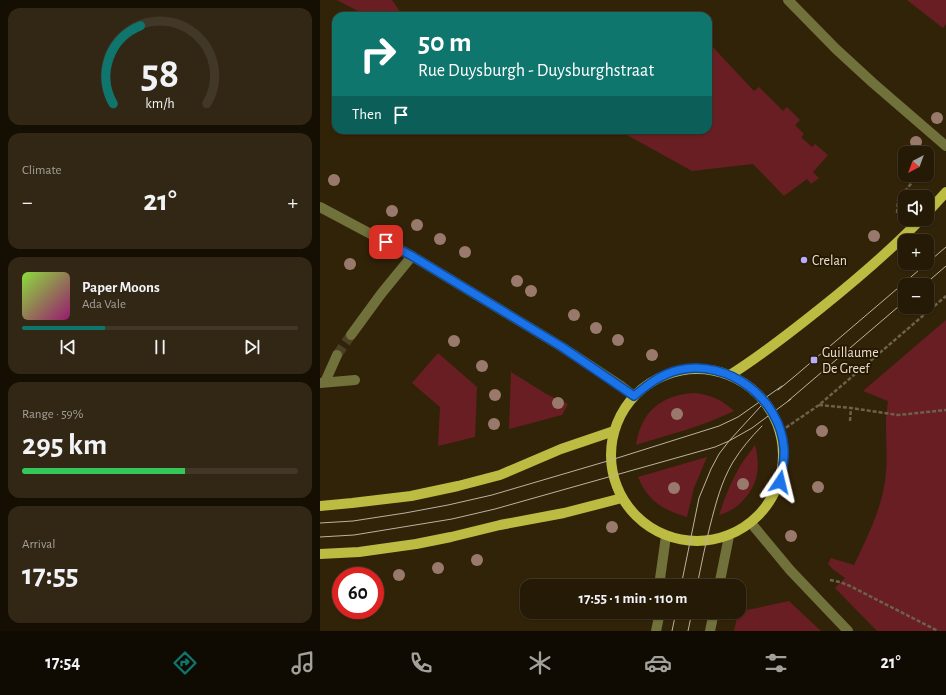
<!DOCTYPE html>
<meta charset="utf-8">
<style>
body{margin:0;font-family:"Alegreya Sans",sans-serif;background:#312714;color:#f1f3f6;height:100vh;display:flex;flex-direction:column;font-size:15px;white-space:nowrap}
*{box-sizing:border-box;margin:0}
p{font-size:13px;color:#a3a19b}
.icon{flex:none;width:22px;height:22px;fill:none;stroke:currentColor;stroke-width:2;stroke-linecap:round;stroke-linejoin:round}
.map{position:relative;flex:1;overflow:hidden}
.side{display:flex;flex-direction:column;gap:8px;padding:8px;background:#140e03;width:320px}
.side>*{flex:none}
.hud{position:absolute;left:12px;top:12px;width:380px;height:122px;border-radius:12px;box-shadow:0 1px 3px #0004,0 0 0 1px #423828;background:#0f766e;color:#fff;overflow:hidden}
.needle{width:26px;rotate:221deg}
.fabs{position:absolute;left:578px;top:146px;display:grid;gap:8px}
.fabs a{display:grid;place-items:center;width:36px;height:36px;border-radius:8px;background:#251a06;box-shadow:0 1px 3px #0004,0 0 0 1px #423828;font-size:20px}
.speed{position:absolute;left:12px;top:567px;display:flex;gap:8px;font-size:20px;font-weight:700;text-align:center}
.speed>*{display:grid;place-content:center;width:52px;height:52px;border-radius:50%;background:#251a06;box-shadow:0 1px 3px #0004,0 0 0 1px #423828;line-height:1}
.speed .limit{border:6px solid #d22;background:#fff;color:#111}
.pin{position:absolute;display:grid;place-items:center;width:34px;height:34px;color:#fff;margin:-17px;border-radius:8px;box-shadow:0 2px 6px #0006}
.me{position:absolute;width:44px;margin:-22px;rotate:10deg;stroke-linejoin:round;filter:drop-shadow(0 0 3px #0008)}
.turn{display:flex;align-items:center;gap:14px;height:84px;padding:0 20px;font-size:18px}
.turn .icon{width:52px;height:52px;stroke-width:2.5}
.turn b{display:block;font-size:28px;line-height:34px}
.then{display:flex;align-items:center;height:38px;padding:0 20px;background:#0003;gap:8px;font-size:15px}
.big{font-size:30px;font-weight:600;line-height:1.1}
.side .tile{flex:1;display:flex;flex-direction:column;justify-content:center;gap:6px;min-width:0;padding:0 14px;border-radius:12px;background:#312714}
.side .dial{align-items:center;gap:0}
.dial svg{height:104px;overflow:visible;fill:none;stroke:#423828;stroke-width:7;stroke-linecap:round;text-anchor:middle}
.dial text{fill:#f1f3f6;stroke:none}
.song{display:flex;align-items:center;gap:12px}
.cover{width:48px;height:48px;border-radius:6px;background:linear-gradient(135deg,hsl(90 70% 55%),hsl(320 70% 35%))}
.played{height:4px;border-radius:2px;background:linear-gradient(90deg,#0f766e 30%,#423828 30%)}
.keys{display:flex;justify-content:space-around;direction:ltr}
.heat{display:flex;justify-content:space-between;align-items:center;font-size:22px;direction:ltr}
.charge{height:6px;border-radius:3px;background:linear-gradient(90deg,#34c759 59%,#423828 0)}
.trip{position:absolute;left:200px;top:579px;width:226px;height:40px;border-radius:12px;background:#251a06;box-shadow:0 1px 3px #0004,0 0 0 1px #423828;font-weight:600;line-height:40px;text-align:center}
.dock{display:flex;height:64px;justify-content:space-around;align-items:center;background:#0f0a02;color:#a3a19b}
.dock .icon{width:28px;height:28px}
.dock .selected{color:#0f766e}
.dock b{font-size:18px;color:#f1f3f6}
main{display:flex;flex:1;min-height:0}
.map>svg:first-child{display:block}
.green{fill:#691e24}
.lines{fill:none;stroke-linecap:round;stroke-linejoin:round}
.minor-tunnel{stroke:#4d3f26;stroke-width:10;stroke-dasharray:10 5;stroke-linecap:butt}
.path{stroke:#6d614a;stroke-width:2.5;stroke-dasharray:4 2;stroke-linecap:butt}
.minor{stroke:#70713b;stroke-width:10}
.major{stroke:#bcbc42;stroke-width:10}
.tram{stroke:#bcb2a0;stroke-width:1}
.tree{fill:#9a796d}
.route-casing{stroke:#114b97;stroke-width:10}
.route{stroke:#1a73e8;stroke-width:7}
.poi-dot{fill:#b6acf8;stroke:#271901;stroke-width:1.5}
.labels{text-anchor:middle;stroke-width:4;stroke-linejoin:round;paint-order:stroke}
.poi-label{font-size:14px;fill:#e9e0d1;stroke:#271901;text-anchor:start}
</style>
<main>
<section class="side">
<div class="tile dial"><svg viewBox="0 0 100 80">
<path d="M14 69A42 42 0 1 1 86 69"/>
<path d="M14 69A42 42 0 0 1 35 9" stroke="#0f766e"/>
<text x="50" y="56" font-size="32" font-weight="700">58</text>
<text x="50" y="72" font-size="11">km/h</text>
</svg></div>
<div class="tile"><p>Climate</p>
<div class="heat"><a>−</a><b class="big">21°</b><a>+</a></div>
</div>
<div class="tile">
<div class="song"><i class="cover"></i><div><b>Paper Moons</b><p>Ada Vale</p></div></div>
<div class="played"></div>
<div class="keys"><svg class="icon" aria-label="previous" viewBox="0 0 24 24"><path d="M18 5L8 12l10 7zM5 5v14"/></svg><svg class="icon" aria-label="pause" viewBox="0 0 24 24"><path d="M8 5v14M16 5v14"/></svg><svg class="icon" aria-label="next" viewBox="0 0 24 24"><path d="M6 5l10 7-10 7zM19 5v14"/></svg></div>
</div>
<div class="tile"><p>Range · 59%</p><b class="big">295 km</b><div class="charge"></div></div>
<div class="tile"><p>Arrival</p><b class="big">17:55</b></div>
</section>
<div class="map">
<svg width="626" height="631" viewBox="0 0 626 631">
<rect width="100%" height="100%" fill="#312308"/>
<g class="green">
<polygon points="17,0 72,0 83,16 47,16"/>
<polygon points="587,0 626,0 626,24 623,28"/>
<polygon points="388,42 434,91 439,87 463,111 467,107 480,120 475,125 484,134 481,137 492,147 495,144 508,155 493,172 499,178 491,184 487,179 464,196 433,164 372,171 298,130 388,130"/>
<path d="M626,320v311h-69l-42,-43 10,-10 -11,-8 -6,-6 3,-6 23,7c13,-27 26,-53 31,-83 3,-20 1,-40 1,-59 0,-7 1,-14 2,-22l-25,-10z"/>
<polygon points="118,353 157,387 155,437 118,446 120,407 92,383"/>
<polygon points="191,372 228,395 248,404 242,415 189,429"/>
<path d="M374,393c17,2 27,6 40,18 -30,15 -66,24 -98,34 5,-33 25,-50 58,-52z"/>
<path d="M435,445c5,19 4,38 -10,53 -4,5 -8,9 -14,12 -4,2 -8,4 -12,5 6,-18 13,-36 23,-52 4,-6 9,-12 13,-18z"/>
<path d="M387,457l-13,31 -7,29c-24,-7 -39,-16 -49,-40z"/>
<polygon points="469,601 501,631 414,631 418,612"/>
</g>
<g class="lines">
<polyline class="minor-tunnel" points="17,355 31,335"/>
<g class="path">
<polyline points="607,165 611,160"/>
<polyline points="577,213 578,200 598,175"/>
<polyline points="499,405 531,408 578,415 626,410"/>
<polyline points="530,421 531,408"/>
<polyline points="461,431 499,405 626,296"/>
<polyline points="510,580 520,582 530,586 618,631"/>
</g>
<g class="minor">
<polyline points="468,0 516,49 553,83 626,146"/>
<polyline points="0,207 92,256 242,347 301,386 314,396"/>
<polyline points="31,335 61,294 92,256"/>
<polyline points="5,382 17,355"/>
<polyline points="0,383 35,380"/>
<polyline points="431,523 470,570 528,631"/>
<polyline points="339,586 346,536"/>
<polyline points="399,586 409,536"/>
<polyline points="336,631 340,612"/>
<polyline points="390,631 394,612"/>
</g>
<g class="major">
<polyline points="607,213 626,192"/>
<circle cx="377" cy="455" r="86"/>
<path d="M410,375c32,-20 61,-43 91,-67 35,-28 69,-57 100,-89"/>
<polyline points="0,506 32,503 91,496 138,486 180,475 241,449 294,431"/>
<polyline points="0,554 39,552 96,544 131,537 180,525 244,513 302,498"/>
</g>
<g class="tram">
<polyline points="604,285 626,266"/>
<polyline points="458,390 475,376 626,247"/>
<polyline points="468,401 585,301"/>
<polyline points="0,523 33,521 85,513 128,505 172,495 291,460 399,426 418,417 462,386"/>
<polyline points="0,537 34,535 132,519 175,509 253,487 395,447 409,441 432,428 471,399"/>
<polyline points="361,586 379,498 391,469 399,454 409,441 441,406"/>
<path d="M377,586c4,-20 8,-40 13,-60 6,-23 11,-44 23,-64 8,-13 18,-25 29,-36"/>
<polyline points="352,631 356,612"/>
<polyline points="368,631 372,612"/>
</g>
</g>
<g class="tree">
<circle cx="617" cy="118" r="6"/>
<circle cx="596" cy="142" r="6"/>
<circle cx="14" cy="180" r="6"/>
<circle cx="72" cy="211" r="6"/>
<circle cx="97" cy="225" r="6"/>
<circle cx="554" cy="236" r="6"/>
<circle cx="120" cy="239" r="6"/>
<circle cx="145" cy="252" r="6"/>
<circle cx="30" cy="264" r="6"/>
<circle cx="197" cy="281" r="6"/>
<circle cx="211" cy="291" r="6"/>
<circle cx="254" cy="315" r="6"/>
<circle cx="276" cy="328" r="6"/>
<circle cx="298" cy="340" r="6"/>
<circle cx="134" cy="341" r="6"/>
<circle cx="332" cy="355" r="6"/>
<circle cx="162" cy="366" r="6"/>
<circle cx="175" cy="395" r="6"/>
<circle cx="238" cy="403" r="6"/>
<circle cx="357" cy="414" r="6"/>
<circle cx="174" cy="424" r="6"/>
<circle cx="502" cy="431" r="6"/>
<circle cx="423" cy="484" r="6"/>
<circle cx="498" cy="487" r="6"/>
<circle cx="354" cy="488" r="6"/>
<circle cx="292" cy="527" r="6"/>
<circle cx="471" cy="536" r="6"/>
<circle cx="157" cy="560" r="6"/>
<circle cx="118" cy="568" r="6"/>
<circle cx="79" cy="575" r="6"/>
</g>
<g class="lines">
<g class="route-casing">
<path id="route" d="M66,242l26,14 150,91 72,49c13,-11 27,-22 45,-26 49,-11 101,28 105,78 1,12 -2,23 -4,34"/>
</g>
<use href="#route" class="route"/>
</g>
<g class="poi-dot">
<circle cx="484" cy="260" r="4"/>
<rect x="490" y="356" width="8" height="8" rx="2"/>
</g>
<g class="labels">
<g class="poi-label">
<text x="492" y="265">Crelan</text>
<text x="502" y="357">Guillaume<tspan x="502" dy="16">De Greef</tspan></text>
</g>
</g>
</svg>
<div class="fabs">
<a><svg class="needle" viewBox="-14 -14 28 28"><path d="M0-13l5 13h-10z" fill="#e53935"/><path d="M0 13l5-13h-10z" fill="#a3a19b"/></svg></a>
<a><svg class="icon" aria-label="sound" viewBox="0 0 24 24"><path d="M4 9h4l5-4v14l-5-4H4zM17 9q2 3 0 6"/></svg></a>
<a>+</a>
<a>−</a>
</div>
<div class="speed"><div class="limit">60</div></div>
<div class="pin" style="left:66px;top:242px;background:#d93025"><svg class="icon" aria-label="arrive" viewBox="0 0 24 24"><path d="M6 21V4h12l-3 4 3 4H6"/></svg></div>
<svg class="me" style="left:460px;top:482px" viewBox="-20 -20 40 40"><path d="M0-17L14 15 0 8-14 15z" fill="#1a73e8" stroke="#fff" stroke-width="4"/></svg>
<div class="trip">17:55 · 1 min · 110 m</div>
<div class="hud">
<div class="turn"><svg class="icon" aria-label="right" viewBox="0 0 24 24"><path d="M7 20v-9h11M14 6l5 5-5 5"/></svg><div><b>50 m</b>Rue Duysburgh - Duysburghstraat</div></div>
<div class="then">Then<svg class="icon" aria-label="arrive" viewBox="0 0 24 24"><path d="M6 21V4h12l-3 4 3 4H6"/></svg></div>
</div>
</div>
</main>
<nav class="dock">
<b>17:54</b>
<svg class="icon selected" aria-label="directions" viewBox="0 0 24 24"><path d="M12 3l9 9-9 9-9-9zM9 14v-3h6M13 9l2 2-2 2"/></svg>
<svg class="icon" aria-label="music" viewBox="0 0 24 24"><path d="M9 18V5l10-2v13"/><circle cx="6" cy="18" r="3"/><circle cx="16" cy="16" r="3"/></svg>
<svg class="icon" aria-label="phone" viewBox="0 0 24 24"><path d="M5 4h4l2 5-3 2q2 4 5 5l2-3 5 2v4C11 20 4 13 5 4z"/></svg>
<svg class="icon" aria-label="climate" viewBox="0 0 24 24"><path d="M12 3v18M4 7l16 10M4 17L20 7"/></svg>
<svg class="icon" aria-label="car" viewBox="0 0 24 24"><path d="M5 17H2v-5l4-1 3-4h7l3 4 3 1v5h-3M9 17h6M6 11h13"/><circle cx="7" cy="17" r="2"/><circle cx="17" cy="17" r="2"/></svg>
<svg class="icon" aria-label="filters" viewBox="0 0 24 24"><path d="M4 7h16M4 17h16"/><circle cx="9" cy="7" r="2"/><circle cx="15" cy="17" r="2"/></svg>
<b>21°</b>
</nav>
